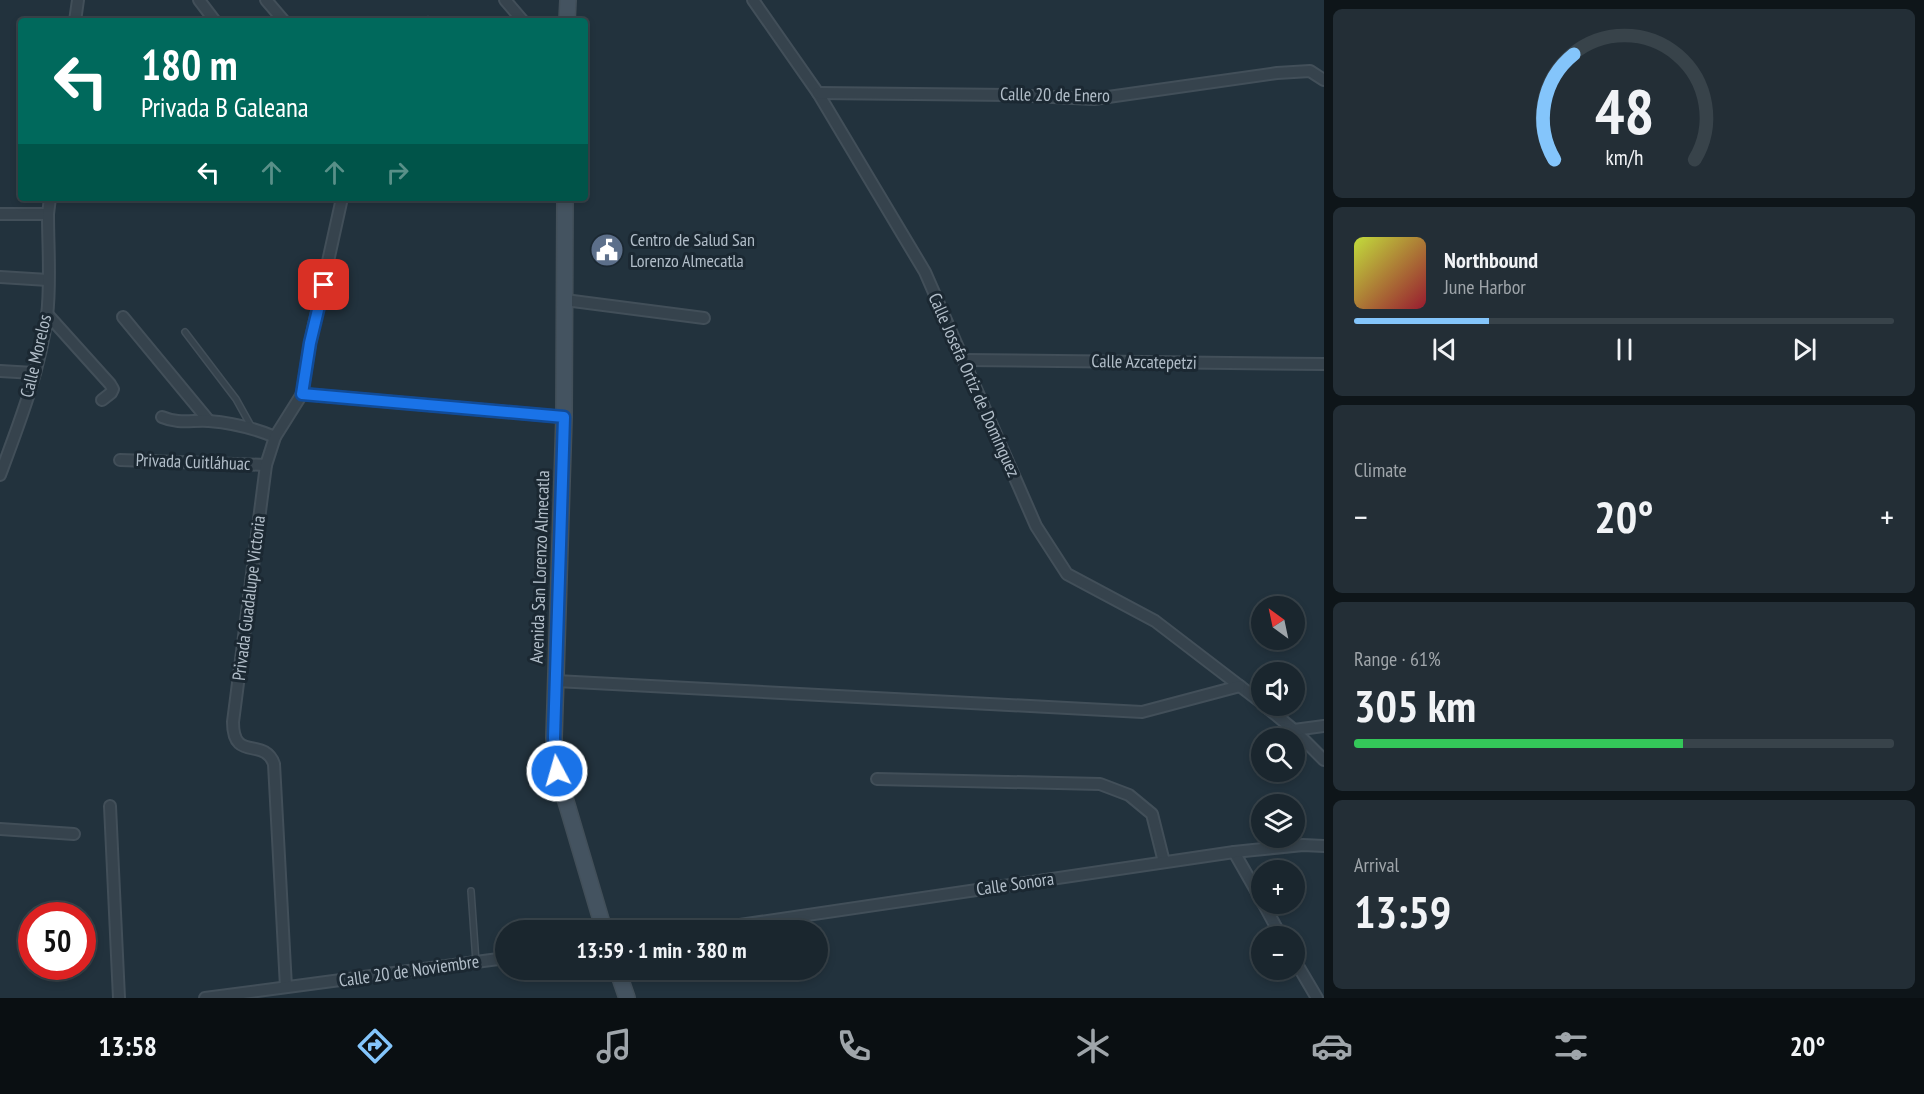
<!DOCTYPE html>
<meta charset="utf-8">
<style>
body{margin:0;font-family:"PT Sans Narrow",sans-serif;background:#232e36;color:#f1f3f6;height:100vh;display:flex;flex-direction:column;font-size:22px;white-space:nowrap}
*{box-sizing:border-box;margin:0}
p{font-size:20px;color:#9fa5aa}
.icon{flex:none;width:33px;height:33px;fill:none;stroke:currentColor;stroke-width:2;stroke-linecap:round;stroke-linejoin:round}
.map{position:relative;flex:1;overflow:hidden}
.sheet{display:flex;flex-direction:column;gap:9px;padding:9px;background:#0e1519;width:600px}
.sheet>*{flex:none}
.guide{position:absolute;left:18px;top:18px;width:570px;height:183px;border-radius:6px;box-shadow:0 3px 9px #0003,0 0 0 2px #38434a;background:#00695c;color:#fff;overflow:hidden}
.needle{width:39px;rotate:327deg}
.tools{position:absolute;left:1251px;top:596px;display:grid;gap:12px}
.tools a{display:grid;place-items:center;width:54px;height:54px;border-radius:50%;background:#1a262e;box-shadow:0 3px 9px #0003,0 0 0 2px #38434a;font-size:30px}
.speed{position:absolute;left:18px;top:902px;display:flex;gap:12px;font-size:30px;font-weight:700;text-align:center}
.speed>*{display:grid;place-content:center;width:78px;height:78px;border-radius:50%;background:#1a262e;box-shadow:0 3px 9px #0003,0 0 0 2px #38434a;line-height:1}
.speed .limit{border:9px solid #d22;background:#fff;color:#111}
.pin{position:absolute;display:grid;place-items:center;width:51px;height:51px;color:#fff;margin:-26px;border-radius:12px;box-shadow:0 3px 9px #0006}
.me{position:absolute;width:66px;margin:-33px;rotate:354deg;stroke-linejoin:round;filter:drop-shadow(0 0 4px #0008)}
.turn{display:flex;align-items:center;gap:21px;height:126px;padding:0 24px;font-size:27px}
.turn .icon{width:78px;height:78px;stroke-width:2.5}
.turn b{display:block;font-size:42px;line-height:51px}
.lanes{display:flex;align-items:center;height:57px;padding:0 24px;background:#0003;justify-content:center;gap:30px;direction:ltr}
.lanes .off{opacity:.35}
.big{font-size:45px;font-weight:700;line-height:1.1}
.sheet .widget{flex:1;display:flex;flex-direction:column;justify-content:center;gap:9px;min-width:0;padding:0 21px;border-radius:9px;background:#232e36}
.sheet .dial{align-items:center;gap:0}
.dial svg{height:156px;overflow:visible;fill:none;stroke:#38434a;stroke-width:7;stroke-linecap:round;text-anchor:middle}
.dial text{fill:#f1f3f6;stroke:none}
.song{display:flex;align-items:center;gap:18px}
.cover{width:72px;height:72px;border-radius:9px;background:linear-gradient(135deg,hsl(70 70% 55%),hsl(350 70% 35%))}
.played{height:6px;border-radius:3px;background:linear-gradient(90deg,#84c5fb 25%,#38434a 25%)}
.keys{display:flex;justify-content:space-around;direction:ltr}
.heat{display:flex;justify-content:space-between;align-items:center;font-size:33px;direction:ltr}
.charge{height:9px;border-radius:4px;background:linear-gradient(90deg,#34c759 61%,#38434a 0)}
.trip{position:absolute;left:495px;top:920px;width:333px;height:60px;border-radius:30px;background:#1a262e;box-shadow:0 3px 9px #0003,0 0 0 2px #38434a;font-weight:700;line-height:60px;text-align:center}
.dock{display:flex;height:96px;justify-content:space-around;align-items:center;background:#0a0f12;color:#9fa5aa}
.dock .icon{width:42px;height:42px}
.dock .selected{color:#84c5fb}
.dock b{font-size:27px;color:#f1f3f6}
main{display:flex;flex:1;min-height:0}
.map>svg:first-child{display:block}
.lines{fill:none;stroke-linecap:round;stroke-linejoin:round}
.service-casing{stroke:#424f59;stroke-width:8}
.minor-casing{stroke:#424f59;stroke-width:14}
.secondary-casing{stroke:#424f59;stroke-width:18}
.service{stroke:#36434d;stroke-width:5}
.minor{stroke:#36434d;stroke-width:10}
.secondary{stroke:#445360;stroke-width:15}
.route-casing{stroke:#114b97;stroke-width:15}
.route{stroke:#1a73e8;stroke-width:10}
.labels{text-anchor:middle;stroke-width:6;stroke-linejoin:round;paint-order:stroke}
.street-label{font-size:18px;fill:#b2bec9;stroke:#1b2832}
.poi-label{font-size:18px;fill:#b2bec9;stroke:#1b2832;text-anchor:start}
</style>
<main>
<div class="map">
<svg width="1324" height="998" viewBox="0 0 1324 998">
<rect width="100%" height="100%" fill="#22323d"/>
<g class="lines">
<g class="service-casing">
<g id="service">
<polyline points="428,20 429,21"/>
<polyline points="185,332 236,399 251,426"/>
<polyline points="471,891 476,962"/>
</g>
</g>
<g class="minor-casing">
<g id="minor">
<polyline points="199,0 215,21"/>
<polyline points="266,0 284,21"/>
<polyline points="505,0 523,21"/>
<polyline points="753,0 818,93 925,272 1036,526 1067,574 1155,621 1262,703"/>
<polyline points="75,21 78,0"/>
<polyline points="818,93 1011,95 1094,99 1277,73 1310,71 1324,80"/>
<polyline points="0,214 48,214"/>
<polyline points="0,277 48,280"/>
<polyline points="565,300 704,318"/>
<polyline points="47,314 110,384 113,389 111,393 102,400"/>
<polyline points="123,317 209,421"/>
<polyline points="963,360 1324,364"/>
<polyline points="0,371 34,373"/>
<polyline points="302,394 564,417"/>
<path d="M162,417c16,7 30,3 47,4 24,2 45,7 66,16"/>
<polyline points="120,460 266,465"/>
<path d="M0,475c19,-51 40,-105 47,-159 4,-33 1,-68 1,-102l2,-16"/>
<polyline points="556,681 1142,712 1240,686"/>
<polyline points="1264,705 1294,730 1324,760"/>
<polyline points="1294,730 1324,726"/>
<polyline points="877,779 1100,784 1129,795 1152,814 1164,862"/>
<polyline points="110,806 119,998"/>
<polyline points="0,829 74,834"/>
<polyline points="1234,852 1262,901"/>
<polyline points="1263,903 1281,936"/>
<polyline points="706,930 1234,852 1303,845 1324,846"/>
<polyline points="1294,959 1317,998"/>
<path d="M286,987l-12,-223c-10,-28 -41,-1 -41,-42l33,-257 9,-28 27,-43 8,-51 32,-145"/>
<polyline points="205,998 506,958"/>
</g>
</g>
<g class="secondary-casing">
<g id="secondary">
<polyline points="567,21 568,0"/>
<polyline points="565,198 564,417 554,738 557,771 604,930"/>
<polyline points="617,969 627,998"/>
</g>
</g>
<use href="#service" class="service"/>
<use href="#minor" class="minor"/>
<use href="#secondary" class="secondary"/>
</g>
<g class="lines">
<g class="route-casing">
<polyline id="route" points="324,285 310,343 302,394 564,417 554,738 557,771"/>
</g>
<use href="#route" class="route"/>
</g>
<defs>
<g id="civic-disc" transform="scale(1.725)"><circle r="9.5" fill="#5c6f8a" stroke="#1b2832"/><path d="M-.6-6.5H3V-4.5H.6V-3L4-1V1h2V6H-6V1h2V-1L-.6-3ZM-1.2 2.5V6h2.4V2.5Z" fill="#fff"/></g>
</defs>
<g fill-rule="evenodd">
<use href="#civic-disc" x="607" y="250"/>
</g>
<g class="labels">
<g class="street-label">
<text transform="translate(1055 95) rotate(1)" y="6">Calle 20 de Enero</text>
<text transform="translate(36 356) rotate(-77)" y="6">Calle Morelos</text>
<text transform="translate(1144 362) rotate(1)" y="6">Calle Azcatepetzi</text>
<text transform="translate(974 385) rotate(66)" y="6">Calle Josefa Ortiz de Domínguez</text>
<text transform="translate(193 462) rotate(2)" y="6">Privada Cuitláhuac</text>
<text transform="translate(540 567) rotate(-88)" y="6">Avenida San Lorenzo Almecatla</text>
<text transform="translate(249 598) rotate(-83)" y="6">Privada Guadalupe Victoria</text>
<text transform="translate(1015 884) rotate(-8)" y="6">Calle Sonora</text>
<text transform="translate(409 971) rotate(-8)" y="6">Calle 20 de Noviembre</text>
</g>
<g class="poi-label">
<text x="630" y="246">Centro de Salud San<tspan x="630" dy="21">Lorenzo Almecatla</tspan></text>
</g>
</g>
</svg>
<div class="tools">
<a><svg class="needle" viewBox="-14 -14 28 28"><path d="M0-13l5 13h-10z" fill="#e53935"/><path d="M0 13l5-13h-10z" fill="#9fa5aa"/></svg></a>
<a><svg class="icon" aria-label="sound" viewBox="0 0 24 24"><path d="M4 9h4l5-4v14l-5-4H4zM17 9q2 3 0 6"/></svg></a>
<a><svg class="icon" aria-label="search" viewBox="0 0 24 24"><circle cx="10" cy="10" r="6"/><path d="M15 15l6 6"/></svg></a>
<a><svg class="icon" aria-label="layers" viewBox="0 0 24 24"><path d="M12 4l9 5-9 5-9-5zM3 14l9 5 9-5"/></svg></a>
<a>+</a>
<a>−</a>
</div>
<div class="speed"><div class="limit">50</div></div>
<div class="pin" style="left:324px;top:285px;background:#d93025"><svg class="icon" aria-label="arrive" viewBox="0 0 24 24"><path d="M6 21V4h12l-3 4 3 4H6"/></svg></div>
<svg class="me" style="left:557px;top:771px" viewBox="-20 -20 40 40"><circle r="17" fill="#1a73e8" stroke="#fff" stroke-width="3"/><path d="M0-11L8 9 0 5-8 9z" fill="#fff"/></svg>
<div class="trip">13:59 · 1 min · 380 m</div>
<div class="guide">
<div class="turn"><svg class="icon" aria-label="left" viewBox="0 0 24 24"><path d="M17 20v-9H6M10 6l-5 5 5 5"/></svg><div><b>180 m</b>Privada B Galeana</div></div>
<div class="lanes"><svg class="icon" aria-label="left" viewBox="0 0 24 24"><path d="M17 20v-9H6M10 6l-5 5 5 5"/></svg><svg class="icon off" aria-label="ahead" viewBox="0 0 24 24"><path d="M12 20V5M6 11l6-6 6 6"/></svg><svg class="icon off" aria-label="ahead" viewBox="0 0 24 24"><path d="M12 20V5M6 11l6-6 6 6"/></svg><svg class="icon off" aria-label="right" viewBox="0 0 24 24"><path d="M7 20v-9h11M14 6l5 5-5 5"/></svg></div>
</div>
</div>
<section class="sheet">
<div class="widget dial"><svg viewBox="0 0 100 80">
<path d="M14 69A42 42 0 1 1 86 69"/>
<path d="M14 69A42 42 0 0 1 24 15" stroke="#84c5fb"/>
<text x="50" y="56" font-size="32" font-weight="700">48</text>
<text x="50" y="72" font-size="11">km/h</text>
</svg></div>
<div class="widget">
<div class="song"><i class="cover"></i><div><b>Northbound</b><p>June Harbor</p></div></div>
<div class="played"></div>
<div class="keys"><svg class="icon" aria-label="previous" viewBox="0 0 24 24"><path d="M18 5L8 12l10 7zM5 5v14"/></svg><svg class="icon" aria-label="pause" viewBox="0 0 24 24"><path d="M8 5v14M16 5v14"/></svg><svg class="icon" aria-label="next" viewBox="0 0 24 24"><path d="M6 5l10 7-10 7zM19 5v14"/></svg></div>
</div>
<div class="widget"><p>Climate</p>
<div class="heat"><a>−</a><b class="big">20°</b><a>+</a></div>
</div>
<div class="widget"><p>Range · 61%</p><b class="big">305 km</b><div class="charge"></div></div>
<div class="widget"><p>Arrival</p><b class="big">13:59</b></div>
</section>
</main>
<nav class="dock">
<b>13:58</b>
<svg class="icon selected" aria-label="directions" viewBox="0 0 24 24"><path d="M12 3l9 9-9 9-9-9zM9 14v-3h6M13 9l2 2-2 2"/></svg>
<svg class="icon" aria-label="music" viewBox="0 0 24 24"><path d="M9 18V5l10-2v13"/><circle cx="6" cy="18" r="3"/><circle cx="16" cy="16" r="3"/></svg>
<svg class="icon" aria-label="phone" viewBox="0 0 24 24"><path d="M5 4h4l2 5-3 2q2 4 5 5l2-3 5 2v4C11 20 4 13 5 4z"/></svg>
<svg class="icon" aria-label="climate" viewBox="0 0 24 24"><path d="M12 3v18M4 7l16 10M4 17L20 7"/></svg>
<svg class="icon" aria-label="car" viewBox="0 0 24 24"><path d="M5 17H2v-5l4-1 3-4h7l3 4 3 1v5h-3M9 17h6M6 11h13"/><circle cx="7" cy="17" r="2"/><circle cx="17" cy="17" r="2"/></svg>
<svg class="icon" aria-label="filters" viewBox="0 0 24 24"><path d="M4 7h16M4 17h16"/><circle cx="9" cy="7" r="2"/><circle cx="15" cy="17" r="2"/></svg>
<b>20°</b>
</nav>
